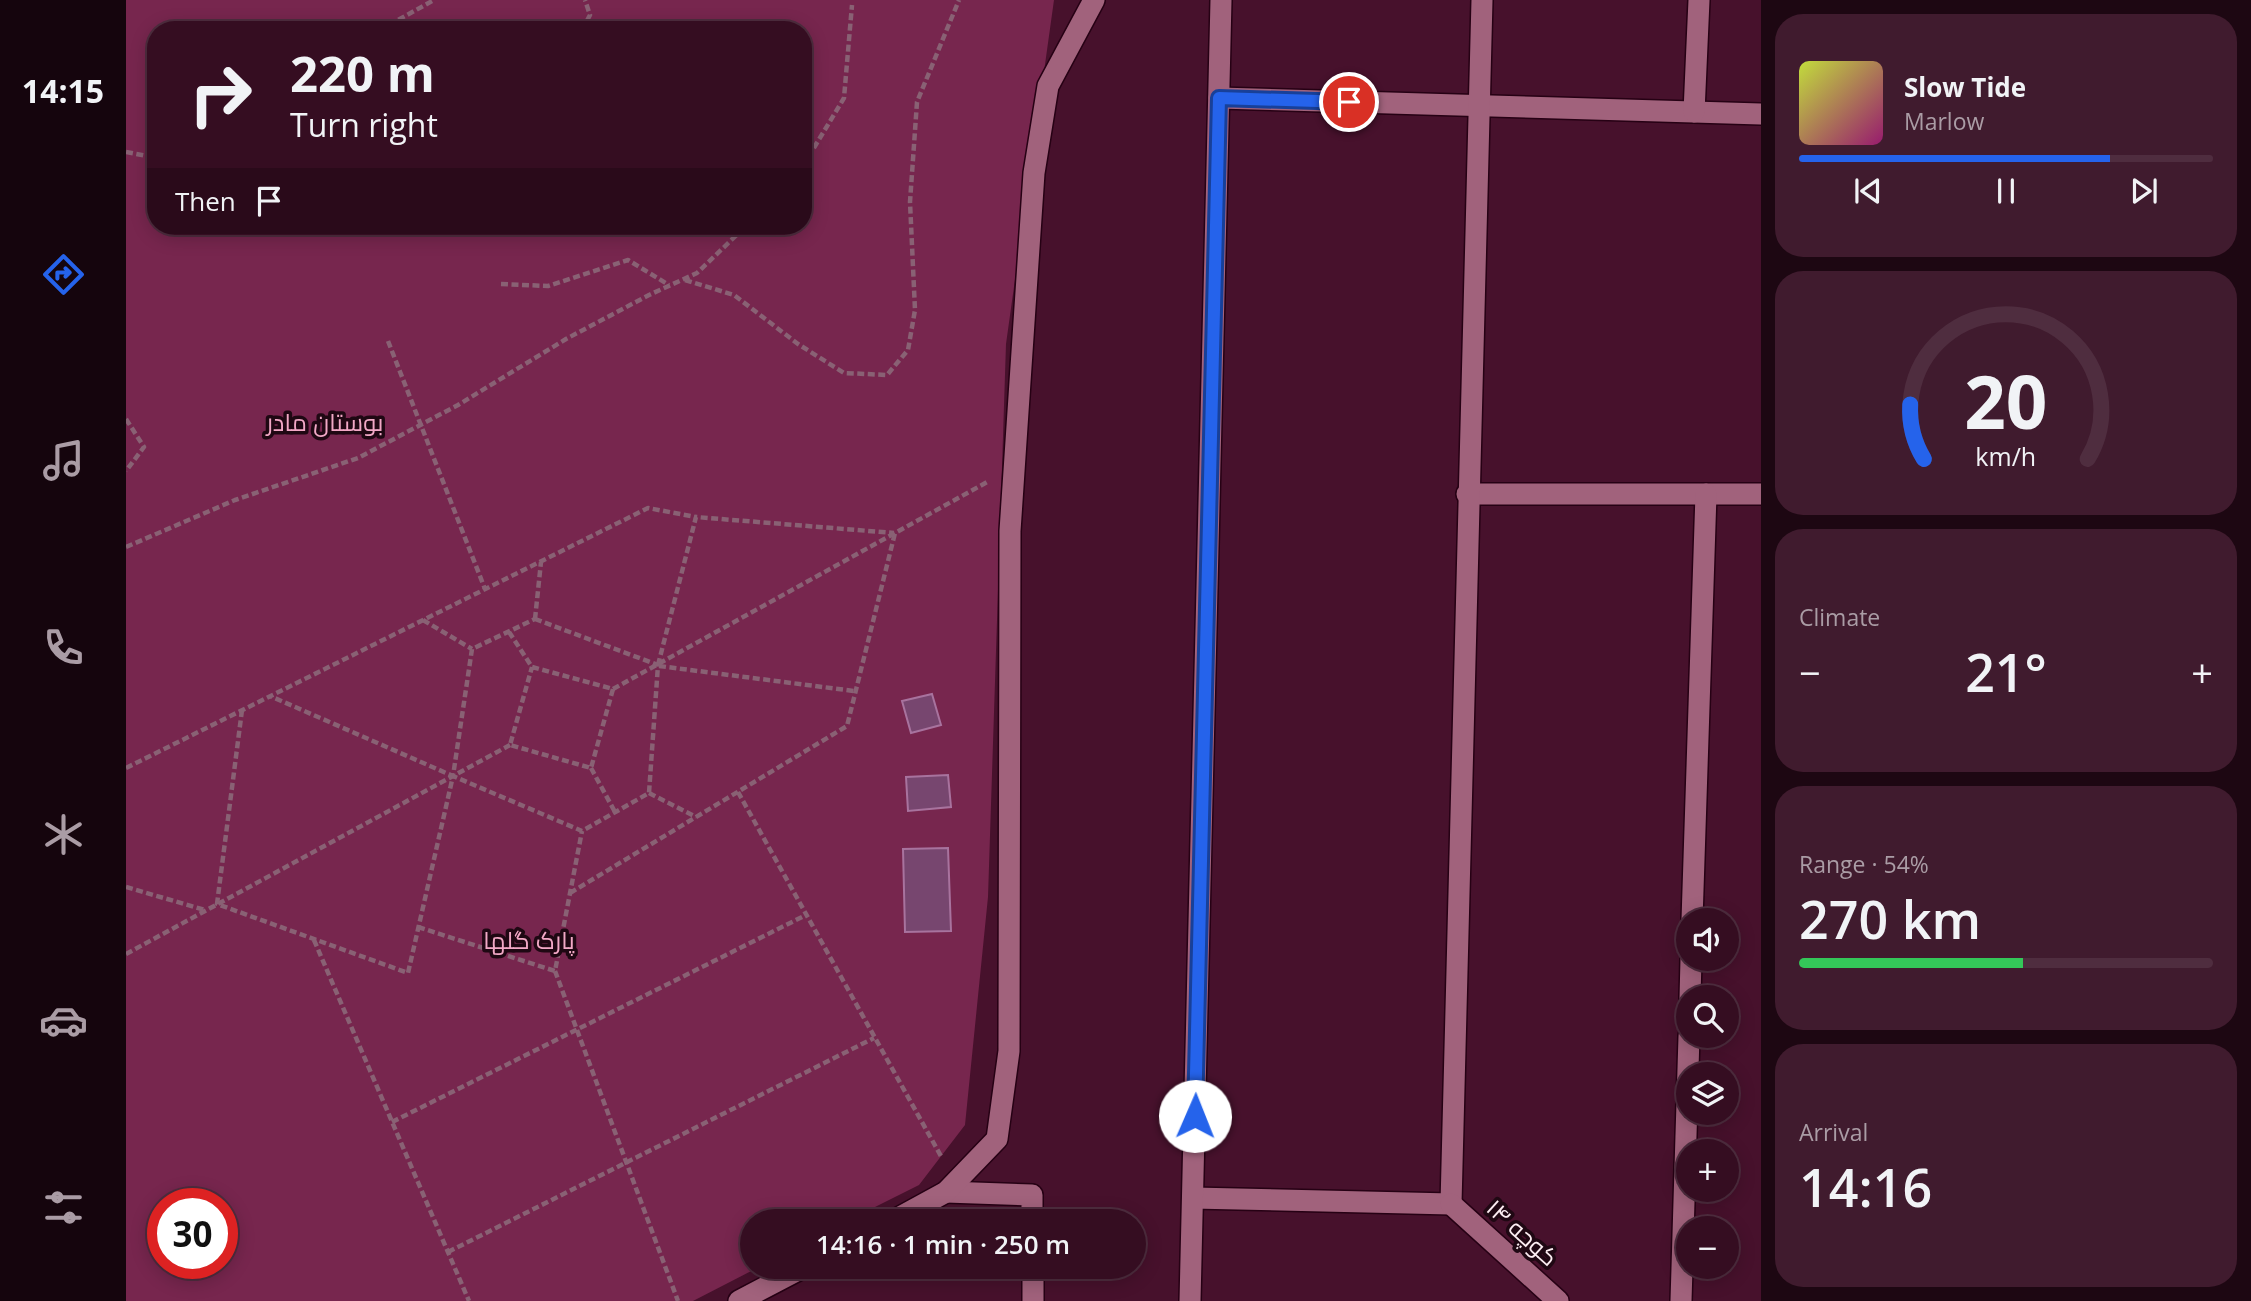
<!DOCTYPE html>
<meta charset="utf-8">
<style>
body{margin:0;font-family:"Open Sans",Cairo,sans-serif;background:#401b2e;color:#f1f3f6;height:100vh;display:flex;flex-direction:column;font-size:26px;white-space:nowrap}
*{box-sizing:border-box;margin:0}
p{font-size:23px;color:#aa9ca5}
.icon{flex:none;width:38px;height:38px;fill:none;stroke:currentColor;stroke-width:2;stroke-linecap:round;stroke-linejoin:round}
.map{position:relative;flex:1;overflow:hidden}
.details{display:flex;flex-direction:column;gap:14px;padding:14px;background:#1d0712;width:490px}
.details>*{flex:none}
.banner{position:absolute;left:21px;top:21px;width:665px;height:214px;border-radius:28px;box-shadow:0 4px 18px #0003,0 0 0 2px #4f2d3f;background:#350d21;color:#f1f3f6;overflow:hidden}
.buttons{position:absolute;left:1550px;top:908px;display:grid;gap:14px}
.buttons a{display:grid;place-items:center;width:63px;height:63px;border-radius:50%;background:#350d21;box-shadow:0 4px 18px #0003,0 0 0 2px #4f2d3f;font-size:35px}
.speed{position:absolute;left:21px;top:1188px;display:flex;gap:14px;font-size:35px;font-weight:700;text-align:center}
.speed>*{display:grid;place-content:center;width:91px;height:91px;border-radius:50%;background:#350d21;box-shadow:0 4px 18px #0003,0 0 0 2px #4f2d3f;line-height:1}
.speed .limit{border:10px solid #d22;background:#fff;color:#111}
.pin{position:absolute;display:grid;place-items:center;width:60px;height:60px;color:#fff;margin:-30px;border:4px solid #fff;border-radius:50%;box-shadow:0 2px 7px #0007}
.me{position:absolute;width:77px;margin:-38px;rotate:1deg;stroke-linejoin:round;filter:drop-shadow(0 0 5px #0008)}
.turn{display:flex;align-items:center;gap:24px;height:147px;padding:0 28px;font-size:32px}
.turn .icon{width:91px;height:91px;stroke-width:2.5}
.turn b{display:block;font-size:49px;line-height:60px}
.then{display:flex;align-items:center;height:66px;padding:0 28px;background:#0003;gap:14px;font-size:26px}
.big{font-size:52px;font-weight:600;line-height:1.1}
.details .widget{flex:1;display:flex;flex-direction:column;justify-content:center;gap:10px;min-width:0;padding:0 24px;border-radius:28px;background:#401b2e}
.details .dial{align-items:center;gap:0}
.dial svg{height:182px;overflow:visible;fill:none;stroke:#4f2d3f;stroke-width:7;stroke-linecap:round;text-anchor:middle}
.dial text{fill:#f1f3f6;stroke:none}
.song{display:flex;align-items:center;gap:21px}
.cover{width:84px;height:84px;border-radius:10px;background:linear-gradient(135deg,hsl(70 70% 55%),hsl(320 70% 35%))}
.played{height:7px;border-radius:4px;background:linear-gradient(90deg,#2563eb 75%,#4f2d3f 75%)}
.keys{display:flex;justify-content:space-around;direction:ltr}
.heat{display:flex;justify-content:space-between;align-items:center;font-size:38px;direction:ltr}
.charge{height:10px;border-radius:5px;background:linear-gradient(90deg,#34c759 54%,#4f2d3f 0)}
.trip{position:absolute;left:614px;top:1209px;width:406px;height:70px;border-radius:35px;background:#350d21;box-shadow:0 4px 18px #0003,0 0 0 2px #4f2d3f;font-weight:600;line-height:70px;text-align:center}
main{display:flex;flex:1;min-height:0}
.dock{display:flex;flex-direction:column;width:126px;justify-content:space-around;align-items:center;background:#15050d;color:#aa9ca5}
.dock .icon{width:49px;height:49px}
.dock .active{color:#2563eb}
.dock b{font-size:32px;color:#f1f3f6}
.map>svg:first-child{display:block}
.green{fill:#77264e;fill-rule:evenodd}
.building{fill:#77466f;stroke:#a8739e;stroke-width:2}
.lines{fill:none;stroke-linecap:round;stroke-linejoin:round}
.street-casing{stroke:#260114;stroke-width:24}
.path{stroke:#896174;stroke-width:4.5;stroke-dasharray:7 3.5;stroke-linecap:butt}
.street{stroke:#a1627c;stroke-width:21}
.route-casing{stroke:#184099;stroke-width:18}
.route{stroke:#2563eb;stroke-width:12}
.labels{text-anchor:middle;stroke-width:7;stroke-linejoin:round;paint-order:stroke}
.park-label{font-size:24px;fill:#f2a8c6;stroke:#1f0813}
.street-label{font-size:24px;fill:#fcedf2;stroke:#1f0813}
</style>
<main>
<nav class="dock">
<b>14:15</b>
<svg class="icon active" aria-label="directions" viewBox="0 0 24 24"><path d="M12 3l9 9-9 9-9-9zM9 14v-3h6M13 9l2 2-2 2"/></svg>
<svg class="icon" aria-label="music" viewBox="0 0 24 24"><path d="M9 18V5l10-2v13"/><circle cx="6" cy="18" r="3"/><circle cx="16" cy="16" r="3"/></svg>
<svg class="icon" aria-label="phone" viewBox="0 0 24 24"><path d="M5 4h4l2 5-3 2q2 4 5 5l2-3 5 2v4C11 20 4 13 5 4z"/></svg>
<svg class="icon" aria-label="climate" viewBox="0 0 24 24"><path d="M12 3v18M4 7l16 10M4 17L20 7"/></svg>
<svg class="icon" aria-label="car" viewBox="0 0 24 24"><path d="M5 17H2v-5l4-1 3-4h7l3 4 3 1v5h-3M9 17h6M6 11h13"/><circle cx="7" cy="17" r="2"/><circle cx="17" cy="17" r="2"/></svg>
<svg class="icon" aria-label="filters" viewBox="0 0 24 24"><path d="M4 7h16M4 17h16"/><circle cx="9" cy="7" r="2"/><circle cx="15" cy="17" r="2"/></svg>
</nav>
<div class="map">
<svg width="1635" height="1301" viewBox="0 0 1635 1301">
<rect width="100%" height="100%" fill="#47112c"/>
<path class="green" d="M0,0h928l-48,344 -18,553 -23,228 -46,60 -72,36 -95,1v45h7l-66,34h-567zM30,30h647v196h-647zM37,1204h59v60h-59z"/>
<g class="building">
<polygon points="806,694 815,725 785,733 776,701"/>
<polygon points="822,775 825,807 782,811 780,777"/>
<polygon points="822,848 825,931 779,932 777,849"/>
</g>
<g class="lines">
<g class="street-casing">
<g id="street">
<polyline points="1093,98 1635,114"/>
<polyline points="1568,112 1573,0"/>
<polyline points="1341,494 1635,494"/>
<polyline points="1566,920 1580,494"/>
<polyline points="1564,998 1565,959"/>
<polyline points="820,1192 906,1195 906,1222"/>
<polyline points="1067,1198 1325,1204"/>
<polyline points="1325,1204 1356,0"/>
<polyline points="1325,1204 1432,1301"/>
<polyline points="765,1222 820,1192 871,1139 883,1051 884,531 908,173 922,86 968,0"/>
<polyline points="907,1267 907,1301"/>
<polyline points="613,1301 678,1267"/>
<polyline points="1064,1301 1095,0"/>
<polyline points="1555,1301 1563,1036"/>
</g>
</g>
<g class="path">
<polyline points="254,30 308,0"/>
<polyline points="456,30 464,15 459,0"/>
<polyline points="0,152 21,156 30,153"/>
<polyline points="677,166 718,98 726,5"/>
<polyline points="559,280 608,295 672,344 718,373 761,375 782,350 789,310 784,202 791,102 833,0"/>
<polyline points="375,284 422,286 502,260 543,285"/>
<polyline points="262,341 359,589"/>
<polyline points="0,419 18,447 0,471"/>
<polyline points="0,547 109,500 232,458 332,405 440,339 523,295 571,273 620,226"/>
<polygon points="409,619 532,665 523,793 456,831 327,776 346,649"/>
<polyline points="409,619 415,562"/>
<polyline points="297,620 346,649"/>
<polyline points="383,632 406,667 487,689 465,768 384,745 406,667"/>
<polyline points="532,665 570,517 768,533"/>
<polyline points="533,666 728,691"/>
<polyline points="487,689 863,481"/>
<polyline points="116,710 91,904 282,973 327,776 144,696"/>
<polyline points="0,768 522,508 570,517"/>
<polyline points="465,768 489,812"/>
<polyline points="612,792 816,1158"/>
<polyline points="523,793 570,817"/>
<polyline points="0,887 79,910"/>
<polyline points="444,893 721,726 769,533"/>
<polyline points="292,927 429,971 456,831"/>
<polyline points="188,940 343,1301"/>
<polyline points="0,954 384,745"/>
<polyline points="429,971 552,1301"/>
<polyline points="266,1122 680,915"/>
<polyline points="322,1252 748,1038"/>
</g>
<use href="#street" class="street"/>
</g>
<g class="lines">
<g class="route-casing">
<polyline id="route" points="1069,1116 1093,98 1223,102"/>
</g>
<use href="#route" class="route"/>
</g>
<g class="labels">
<g class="park-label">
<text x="199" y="431">بوستان مادر</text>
<text x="403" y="949">پارک گلها</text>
</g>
<g class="street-label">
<text transform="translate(1396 1233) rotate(42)" y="8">کوچه ۱۴</text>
</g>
</g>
</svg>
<div class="buttons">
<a><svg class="icon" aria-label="sound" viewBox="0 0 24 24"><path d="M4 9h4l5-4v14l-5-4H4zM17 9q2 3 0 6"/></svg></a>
<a><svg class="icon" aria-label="search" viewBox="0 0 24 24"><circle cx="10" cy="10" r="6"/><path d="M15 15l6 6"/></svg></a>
<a><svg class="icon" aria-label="layers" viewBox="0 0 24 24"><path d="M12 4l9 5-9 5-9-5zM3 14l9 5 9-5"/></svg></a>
<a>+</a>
<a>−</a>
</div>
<div class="speed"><div class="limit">30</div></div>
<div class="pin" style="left:1223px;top:102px;background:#d93025"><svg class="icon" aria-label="arrive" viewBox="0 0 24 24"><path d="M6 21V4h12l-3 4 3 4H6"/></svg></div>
<svg class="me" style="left:1069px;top:1116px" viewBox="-20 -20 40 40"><circle r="19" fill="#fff"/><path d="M0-13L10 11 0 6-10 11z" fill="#2563eb"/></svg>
<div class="trip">14:16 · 1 min · 250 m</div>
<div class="banner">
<div class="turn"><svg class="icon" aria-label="right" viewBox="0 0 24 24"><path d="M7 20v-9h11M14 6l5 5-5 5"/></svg><div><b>220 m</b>Turn right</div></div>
<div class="then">Then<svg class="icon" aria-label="arrive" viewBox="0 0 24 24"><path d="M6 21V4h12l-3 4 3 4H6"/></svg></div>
</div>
</div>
<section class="details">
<div class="widget">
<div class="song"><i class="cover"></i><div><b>Slow Tide</b><p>Marlow</p></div></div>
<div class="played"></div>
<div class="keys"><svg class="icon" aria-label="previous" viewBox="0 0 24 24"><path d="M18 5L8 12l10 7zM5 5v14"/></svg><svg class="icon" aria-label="pause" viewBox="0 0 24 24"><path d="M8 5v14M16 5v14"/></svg><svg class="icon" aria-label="next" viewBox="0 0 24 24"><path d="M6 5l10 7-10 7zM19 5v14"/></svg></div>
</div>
<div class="widget dial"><svg viewBox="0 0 100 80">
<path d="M14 69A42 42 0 1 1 86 69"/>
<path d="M14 69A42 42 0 0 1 8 45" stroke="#2563eb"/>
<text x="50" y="56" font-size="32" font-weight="700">20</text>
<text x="50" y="72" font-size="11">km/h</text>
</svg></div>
<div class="widget"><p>Climate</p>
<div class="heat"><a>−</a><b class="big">21°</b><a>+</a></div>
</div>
<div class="widget"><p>Range · 54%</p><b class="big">270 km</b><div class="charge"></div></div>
<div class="widget"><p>Arrival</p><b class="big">14:16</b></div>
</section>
</main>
